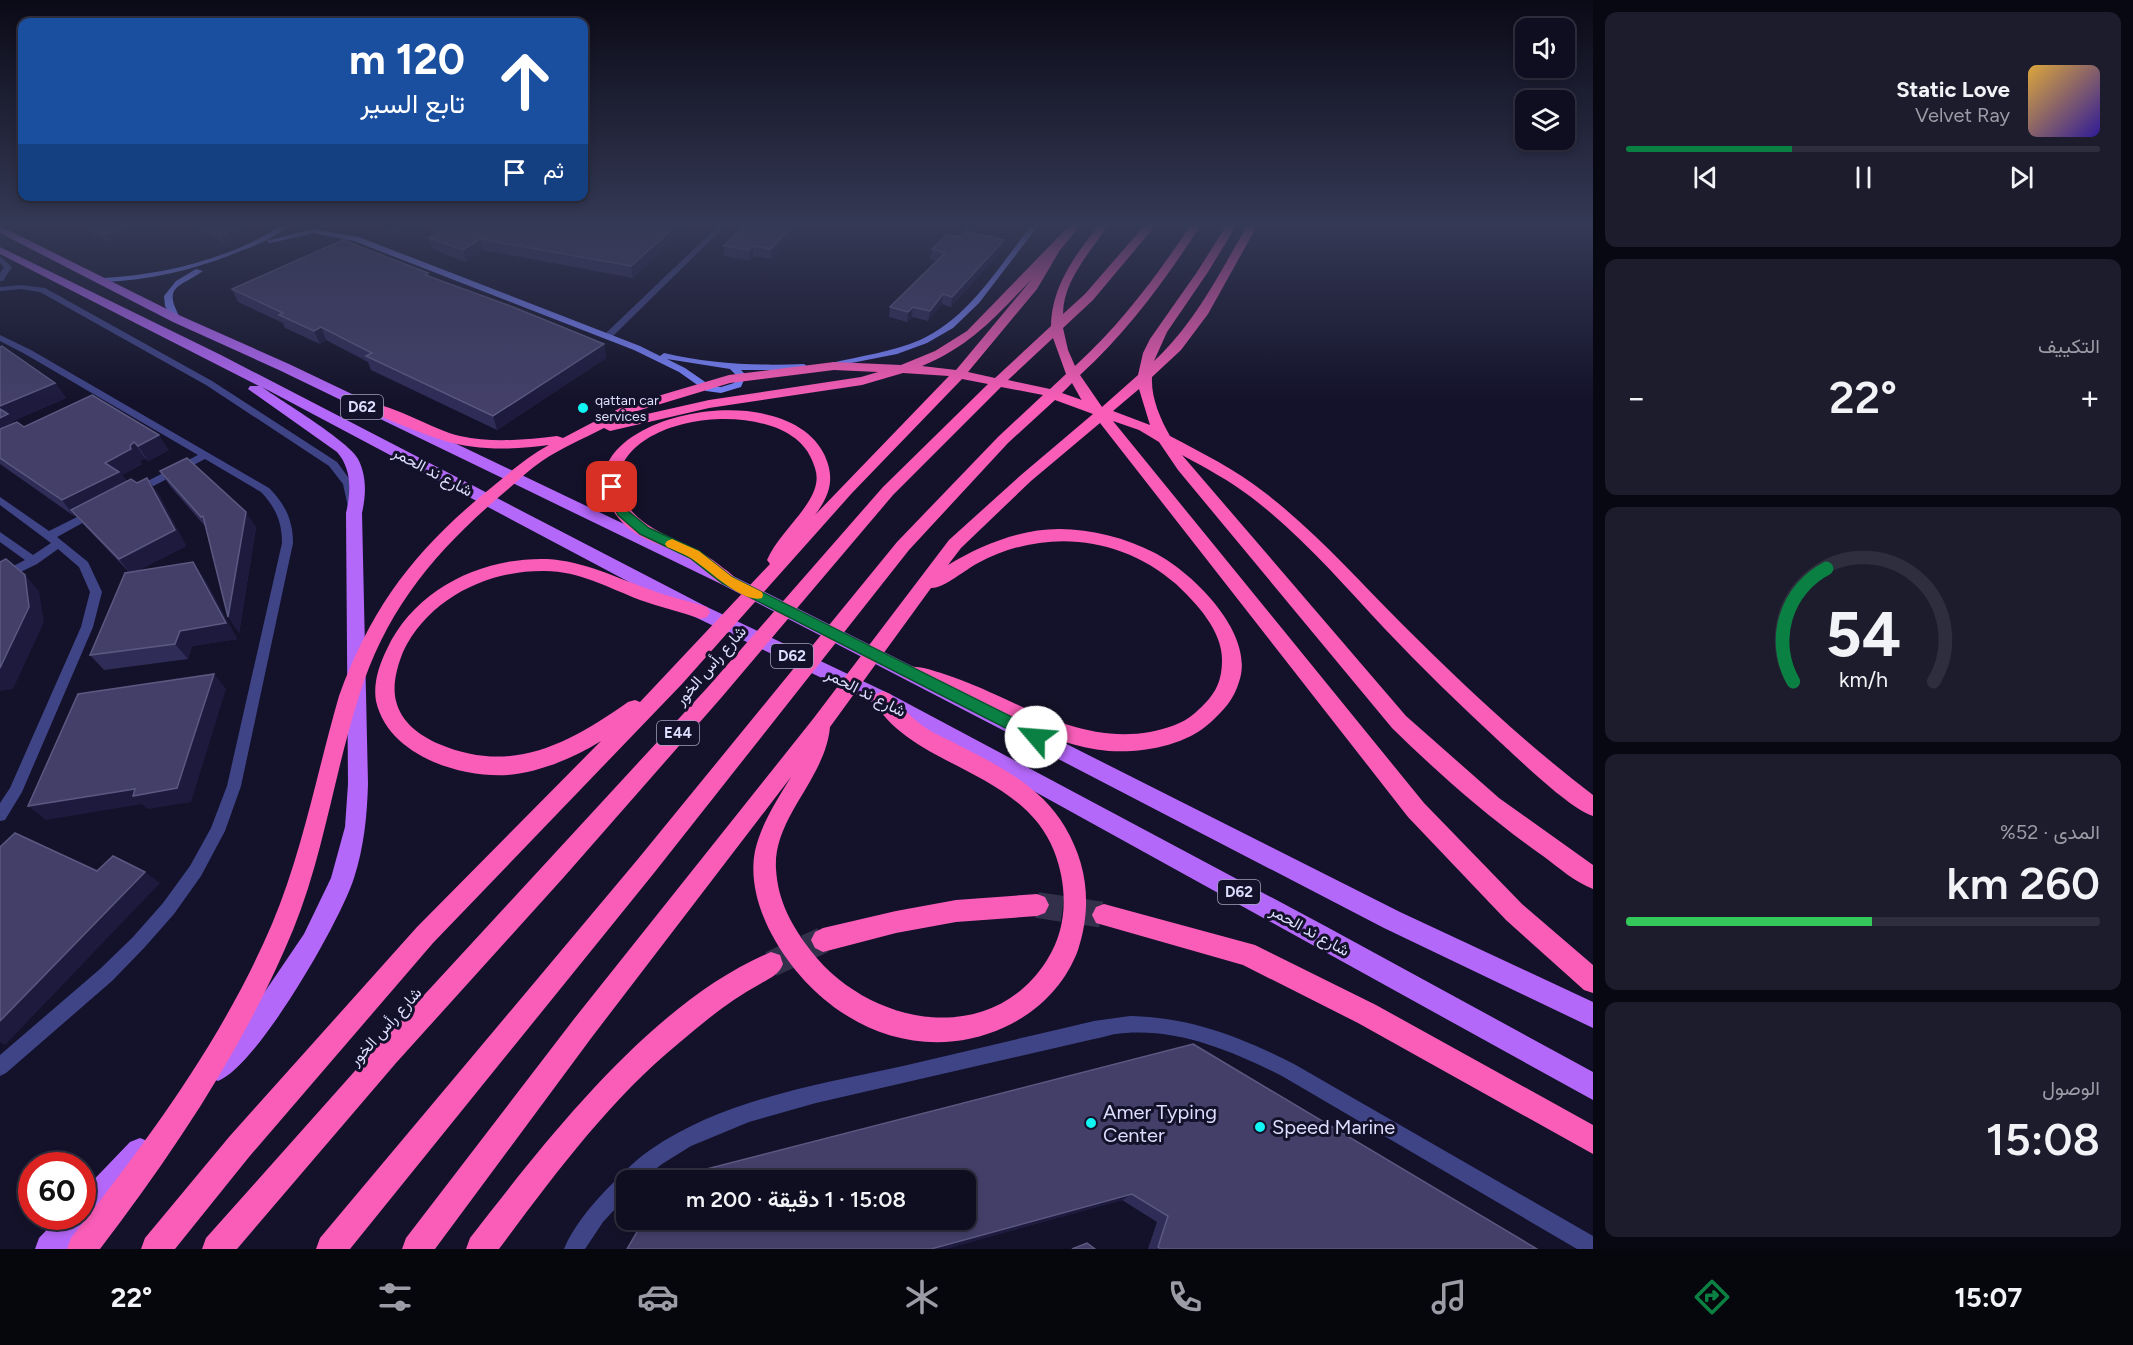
<!DOCTYPE html>
<html lang="ar">
<meta charset="utf-8">
<style>
body{margin:0;font-family:Figtree,Vazirmatn,sans-serif;background:#1d1c2d;color:#f1f3f6;direction:rtl;height:100vh;display:flex;flex-direction:column;font-size:22px;white-space:nowrap}
*{box-sizing:border-box;margin:0}
p{font-size:20px;color:#9b9ca5}
.icon{flex:none;width:33px;height:33px;fill:none;stroke:currentColor;stroke-width:2;stroke-linecap:round;stroke-linejoin:round}
.map{position:relative;flex:1;overflow:hidden;direction:ltr}
.drawer{display:flex;flex-direction:column;gap:12px;padding:12px;background:#080812;width:540px}
.drawer>*{flex:none}
.guide{position:absolute;left:18px;top:18px;width:570px;height:183px;border-radius:12px;box-shadow:0 3px 9px #0003,0 0 0 2px #2f2e3e;direction:rtl;background:#1a4fa0;color:#fff;overflow:hidden}
.buttons{position:absolute;left:1515px;top:18px;display:grid;gap:12px}
.buttons a{display:grid;place-items:center;width:60px;height:60px;border-radius:12px;background:#0f0e20;box-shadow:0 3px 9px #0003,0 0 0 2px #2f2e3e;font-size:30px}
.speed{position:absolute;left:18px;top:1152px;display:flex;gap:12px;font-size:30px;font-weight:700;text-align:center}
.speed>*{display:grid;place-content:center;width:78px;height:78px;border-radius:50%;background:#0f0e20;box-shadow:0 3px 9px #0003,0 0 0 2px #2f2e3e;line-height:1}
.speed .limit{border:9px solid #d22;background:#fff;color:#111}
.pin{position:absolute;display:grid;place-items:center;width:51px;height:51px;color:#fff;margin:-26px;border-radius:12px;box-shadow:0 3px 9px #0006}
.me{position:absolute;width:66px;margin:-33px;rotate:297deg;stroke-linejoin:round;filter:drop-shadow(0 0 4px #0008)}
.turn{display:flex;align-items:center;gap:21px;height:126px;padding:0 24px;font-size:27px}
.turn .icon{width:78px;height:78px;stroke-width:2.5}
.turn b{display:block;font-size:42px;line-height:51px}
.then{display:flex;align-items:center;height:57px;padding:0 24px;background:#0003;gap:12px;font-size:22px}
.big{font-size:45px;font-weight:600;line-height:1.1}
.drawer .widget{flex:1;display:flex;flex-direction:column;justify-content:center;gap:9px;min-width:0;padding:0 21px;border-radius:12px;background:#1d1c2d}
.drawer .dial{align-items:center;gap:0}
.dial svg{height:156px;overflow:visible;fill:none;stroke:#2f2e3e;stroke-width:7;stroke-linecap:round;text-anchor:middle}
.dial text{fill:#f1f3f6;stroke:none}
.song{display:flex;align-items:center;gap:18px}
.cover{width:72px;height:72px;border-radius:9px;background:linear-gradient(135deg,hsl(40 70% 55%),hsl(250 70% 35%))}
.played{height:6px;border-radius:3px;background:linear-gradient(90deg,#0b8043 35%,#2f2e3e 35%)}
.keys{display:flex;justify-content:space-around;direction:ltr}
.heat{display:flex;justify-content:space-between;align-items:center;font-size:33px;direction:ltr}
.charge{height:9px;border-radius:4px;background:linear-gradient(90deg,#34c759 52%,#2f2e3e 0)}
.trip{position:absolute;left:616px;top:1170px;width:360px;height:60px;border-radius:12px;background:#0f0e20;box-shadow:0 3px 9px #0003,0 0 0 2px #2f2e3e;font-weight:600;line-height:60px;text-align:center;direction:rtl}
.tabs{display:flex;height:96px;justify-content:space-around;align-items:center;background:#06060d;color:#9b9ca5}
.tabs .icon{width:42px;height:42px}
.tabs .selected{color:#0b8043}
.tabs b{font-size:27px;color:#f1f3f6}
main{display:flex;flex:1;min-height:0}
.map>svg:first-child{display:block}
.lines{fill:none;stroke-linecap:round;stroke-linejoin:round}
.highway-tunnel{stroke:#32304a;stroke-width:26;stroke-dasharray:26 13;stroke-linecap:butt}
.street{fill:#3f4487;fill-rule:evenodd}
.secondary{fill:#7882fa;fill-rule:evenodd}
.primary{fill:#b468f9;fill-rule:evenodd}
.highway{fill:#f95db8;fill-rule:evenodd}
.wall{fill:#302c58}
.shaded-wall{fill:#1d1a3e}
.building{fill:#433f69;stroke:#5b5881;stroke-width:1.5}
.route{fill:#0b8043;stroke:#07532c;stroke-width:1.5}
.slow{fill:#f59e0b}
.poi-dot{fill:#11f6f5;stroke:#14122a;stroke-width:2}
.labels{text-anchor:middle;stroke-width:6;stroke-linejoin:round;paint-order:stroke}
.far-poi-label{font-size:14px;fill:#ddddfe;stroke:#14122a;text-anchor:start}
.shield{fill:#14122a;stroke:#a1a0be;stroke-width:1.5}
.shield-label{font-size:15px;font-weight:bold;fill:#ddddfe}
.street-label{font-size:16px;fill:#ddddfe;stroke:#14122a}
.near-poi-label{font-size:20px;fill:#ddddfe;stroke:#14122a;text-anchor:start}
</style>
<main>
<section class="drawer">
<div class="widget">
<div class="song"><i class="cover"></i><div><b>Static Love</b><p>Velvet Ray</p></div></div>
<div class="played"></div>
<div class="keys"><svg class="icon" aria-label="previous" viewBox="0 0 24 24"><path d="M18 5L8 12l10 7zM5 5v14"/></svg><svg class="icon" aria-label="pause" viewBox="0 0 24 24"><path d="M8 5v14M16 5v14"/></svg><svg class="icon" aria-label="next" viewBox="0 0 24 24"><path d="M6 5l10 7-10 7zM19 5v14"/></svg></div>
</div>
<div class="widget"><p>التكييف</p>
<div class="heat"><a>−</a><b class="big">22°</b><a>+</a></div>
</div>
<div class="widget dial"><svg viewBox="0 0 100 80">
<path d="M14 69A42 42 0 1 1 86 69"/>
<path d="M14 69A42 42 0 0 1 31 11" stroke="#0b8043"/>
<text x="50" y="56" font-size="32" font-weight="700">54</text>
<text x="50" y="72" font-size="11">km/h</text>
</svg></div>
<div class="widget"><p>المدى · 52%</p><b class="big">260 km</b><div class="charge"></div></div>
<div class="widget"><p>الوصول</p><b class="big">15:08</b></div>
</section>
<div class="map">
<svg width="1593" height="1249" viewBox="0 0 1593 1249">
<rect width="100%" height="100%" fill="#14122a"/>
<g class="lines">
<g class="highway-tunnel">
<polyline points="1037,905 1104,915"/>
<polyline points="771,964 823,940"/>
</g>
<g class="street">
<polygon points="718,226 725,226 611,338 605,338 605,334"/>
<polygon points="0,256 12,267 3,281 0,281 0,273 4,267 0,263"/>
<polygon points="21,285 45,288 212,381 337,462 353,484 357,505 356,507 348,507 343,484 329,466 206,385 40,292 21,289 0,291 0,287"/>
<path d="M0,335l31,15 238,138c16,16 24,32 24,55l-52,243 -16,45 -24,45 -27,38 -30,34 -32,33 -106,92 -6,3v-21l100,-86 33,-32 30,-34 27,-37 21,-38 16,-42 55,-243c0,-21 -6,-35 -21,-51l-56,-33 -63,33h-8l-1,-2 1,-2 64,-33 -173,-101 -25,-13z"/>
<polygon points="0,497 49,531 89,511 97,511 98,513 97,515 57,537 88,562 102,592 93,627 22,792 5,820 0,821 0,803 10,788 81,627 90,592 79,567 58,549 37,564 0,582 0,573 25,560 0,542 0,532 33,555 51,543 0,505"/>
<path d="M1130,1016c60,1 111,21 164,48l299,172v13h-16l-295,-173c-48,-24 -101,-47 -156,-43 -11,0 -21,4 -32,6l-278,64 -67,19 -58,24 -29,18 -20,16h-15v16l-24,26 -18,27h-21c9,-22 26,-42 42,-59 14,-14 27,-28 44,-40 74,-51 167,-65 253,-84 64,-15 127,-30 191,-45z"/>
</g>
<g class="secondary">
<path d="M280,226h8c-12,11 -29,18 -45,24 -45,19 -91,30 -140,32l-4,-2 4,-2c59,-3 127,-19 177,-52z"/>
<path d="M1031,226h7l-59,77 -26,25 -26,15 -30,11 -66,13v-4c30,-7 60,-11 89,-23 49,-22 79,-74 111,-114z"/>
<path d="M312,229l47,8 281,109 20,10 4,-3c46,11 93,13 140,11l4,3 -4,3h-63l5,5 -5,12 -20,6 -15,-2 -27,-19 -45,-22 -280,-109 -42,-8zM667,359l63,10 7,7 -3,7 -13,4 -10,-1 -26,-18z"/>
<polygon points="308,230 312,232 311,234 270,243 266,241"/>
<path d="M196,269l7,2c-24,17 -41,14 -22,48l-7,2 -9,-15 -1,-10 12,-15z"/>
</g>
<g class="primary">
<polygon points="0,226 181,316 289,364 733,576 1400,912 1593,1002 1593,1028 1384,928 721,584 279,370 173,322 0,233"/>
<path d="M0,247l221,108 486,252 183,87 437,233 266,145v28l-717,-396 -181,-87 -433,-230c18,13 88,55 96,72 9,17 8,36 4,54l6,271c-1,33 -4,63 -14,94 -14,44 -96,187 -136,203l-9,-4 -4,-9 4,-9 40,-44 55,-81 27,-56 14,-51 3,-43 -2,-271c5,-21 6,-44 -9,-61l-89,-63 2,-3h9l-259,-132z"/>
<polygon points="140,1138 150,1142 154,1152 150,1162 70,1249 35,1249 39,1238 60,1216 82,1216 82,1192 130,1142"/>
</g>
<g class="highway">
<path d="M1069,226h11l-20,24 -23,39 -69,83 27,6 56,-52c1,-40 23,-69 47,-100h10c-18,26 -45,55 -45,88l22,-20 59,-68h11l-62,74 -30,28 5,22 7,16c46,-42 81,-89 115,-140h10c-35,55 -72,105 -120,149l22,32 36,-32 5,-22 7,-14 47,-67 29,-46h10l-28,46 -41,60 -13,29c41,-38 65,-87 93,-135h10l-49,88 -27,36 -29,27c-1,21 8,41 18,59 32,17 65,33 94,56 51,39 93,87 138,132 61,61 123,119 191,171v21c-24,-8 -71,-54 -92,-73 -40,-37 -79,-75 -117,-115 -42,-45 -83,-93 -133,-131 -21,-16 -45,-29 -69,-42l224,261 93,82 94,67v24c-18,-7 -34,-21 -50,-33 -54,-38 -104,-82 -151,-128l-214,-258 -19,-28 -20,-12 -26,-9 311,382 98,101 71,61v28l-9,-3 -78,-70 -98,-103 -308,-394 -69,58 -70,67 -13,17c33,-20 72,-36 111,-36 33,0 67,9 96,24 38,20 101,81 84,129 -5,17 -15,28 -28,40 -26,24 -68,31 -102,29 -60,-6 -111,-39 -165,-62 -13,-5 -27,-7 -40,-11l-2,-5 2,-5c12,-4 28,2 40,6 69,22 129,71 206,58 15,-3 33,-8 45,-19 18,-16 27,-28 27,-53 0,-30 -26,-57 -46,-76 -56,-49 -133,-56 -198,-21 -12,6 -35,26 -47,25l-101,139c-5,53 -57,90 -54,142 2,33 16,57 35,82 58,75 180,98 236,9 21,-33 21,-73 7,-109 -32,-82 -146,-84 -181,-152l3,-5 7,-3 7,3c11,12 22,25 36,34 10,7 22,11 32,17 40,20 84,42 107,82 23,39 27,80 13,123 -13,35 -39,61 -73,77 -89,41 -182,-5 -229,-85 -16,-27 -27,-60 -21,-91 6,-27 22,-51 36,-74l-199,260 -157,212h-33l4,-11 168,-219 239,-300 136,-179 72,-65 72,-61 -38,-14 -47,43 -99,107 -255,323 -304,376h-34l4,-11 318,-379 259,-317 101,-105 45,-42 -42,-8 -108,108 -172,203 -157,179 -168,186 -159,186h-35l4,-11 172,-193 329,-357 176,-201 105,-103 -26,-5 -110,114 -170,191 -249,259 -184,214 -74,92h-34l4,-11 84,-101 188,-210 184,-186c-27,17 -61,31 -93,34 -49,3 -120,-20 -132,-74 -3,-17 3,-36 11,-52 28,-60 95,-92 160,-90 37,2 70,19 104,31 18,7 38,11 56,17l3,5 -3,5 -6,2c-20,-7 -41,-12 -61,-19 -31,-12 -61,-29 -95,-29 -58,-1 -117,28 -142,81 -6,15 -11,33 -7,49 5,21 24,35 43,43 73,31 129,0 189,-42l7,-2 5,2 130,-138 -3,-4c11,-26 44,-51 49,-76 2,-10 -1,-17 -5,-26 -27,-61 -185,-48 -193,22 7,52 66,56 100,84 6,5 14,9 18,16l-3,4h-12c-13,-10 -25,-22 -40,-30 -20,-10 -45,-15 -60,-33 -84,-97 162,-157 204,-65 10,23 5,39 -10,59l134,-139 -46,-3 -41,12 -153,23 -99,23 -6,-3c-21,11 -43,20 -62,33 -15,10 -28,24 -42,35 -67,58 -114,114 -141,200 -25,78 -35,158 -66,234 -48,116 -117,219 -193,319h-33l4,-11c77,-98 152,-199 201,-314 31,-74 45,-152 67,-228 32,-88 75,-145 147,-204 21,-17 39,-34 63,-47 -36,5 -72,6 -107,-5 -30,-9 -57,-24 -88,-32l-2,-3 2,-3c25,-6 78,28 106,34 32,7 65,4 97,0l6,2 61,-32 105,-31 105,-13 67,3 34,-14 32,-20zM1032,279l-76,91 -34,-4c50,-21 73,-49 110,-87zM1053,338l13,36 -16,15 -42,-9zM834,370l44,2 -17,5 -152,23 -93,21 18,-9 96,-29zM1072,383l9,16 1,1 -20,-7zM1139,389l11,36 -37,-14z"/>
<polygon points="1037,894 1045,897 1049,905 1045,913 1037,916 956,922 896,933 823,952 815,948 811,940 815,932 823,928 896,911 956,900"/>
<polygon points="1104,904 1255,945 1376,1005 1593,1125 1593,1154 1358,1023 1243,965 1096,923 1092,915 1096,907"/>
<path d="M771,952l9,3 3,9c-4,11 -13,14 -23,20 -30,16 -55,37 -81,59 -69,56 -127,135 -180,206h-33l4,-11c77,-99 183,-237 301,-286z"/>
</g>
</g>
<g class="wall">
<polygon points="73,226 158,226 112,243"/>
<polygon points="198,226 245,226 248,234 225,243 201,233"/>
<polygon points="372,226 689,226 633,278 483,250 466,262 433,249 429,238 438,232 414,228 401,236"/>
<polygon points="743,226 800,226 771,259 753,256 749,260 724,256 724,246"/>
<polygon points="960,237 1004,240 1002,250 951,307 942,304 928,321 912,317 907,322 889,317 890,307 937,261 930,259 932,249"/>
<polygon points="428,273 430,277 604,344 606,358 497,430 371,370 368,362 326,340 320,344 285,328 283,323 238,302 232,289"/>
<polygon points="0,347 55,383 66,398 13,421 14,423 24,427 169,450 148,461 145,458 140,461 142,464 122,475 127,482 137,483 158,493 186,546 135,572 204,578 237,639 192,646 188,659 104,670 90,655 130,573 84,525 75,515 74,516 0,464"/>
<polygon points="160,471 256,527 239,633 205,526 170,486"/>
<polygon points="1193,1044 1537,1249 1148,1249 1157,1222 1122,1200 945,1249 627,1249"/>
</g>
<g class="shaded-wall">
<polygon points="128,226 158,226 112,243 107,234"/>
<polygon points="243,226 245,226 248,234 225,243 221,235"/>
<polygon points="397,226 414,226 414,228 401,236"/>
<polygon points="676,226 689,226 633,278 631,266"/>
<polygon points="792,226 800,226 771,259 771,249"/>
<polygon points="480,239 483,250 466,262 463,250"/>
<polygon points="1004,240 1002,250 951,307 952,297"/>
<polygon points="753,246 753,256 749,260 749,250"/>
<polygon points="943,294 942,304 928,321 930,311"/>
<polygon points="913,307 912,317 907,322 908,312"/>
<polygon points="321,327 326,340 320,344 314,331"/>
<polygon points="604,344 606,358 497,430 493,416"/>
<polygon points="55,383 66,398 13,421 20,430 0,439 0,406"/>
<polygon points="159,435 169,450 148,461 138,446"/>
<polygon points="134,442 145,458 140,461 142,464 122,475 130,487 71,510 75,515 74,516 62,500 105,463"/>
<polygon points="147,478 158,493 186,546 131,574 119,559"/>
<polygon points="246,512 256,527 239,633 228,617"/>
<polygon points="193,562 204,578 237,639 192,646 188,659 175,644"/>
<polygon points="25,575 39,591 44,622 13,689 0,691 0,668"/>
<polygon points="214,674 226,689 191,802 148,809 142,804 46,820 28,806"/>
<polygon points="145,872 160,883 5,1045 0,1042 0,1021"/>
<polygon points="1132,1194 1122,1200 945,1249 931,1249"/>
</g>
<g class="building">
<polygon points="88,226 128,226 107,234"/>
<polygon points="201,226 243,226 221,235"/>
<polygon points="447,226 676,226 631,266 480,239 463,250 429,238"/>
<polygon points="743,226 792,226 771,249 753,246 749,250 724,246"/>
<polygon points="966,231 1004,240 952,297 943,294 930,311 913,307 908,312 890,307 945,253 932,249 947,234 960,237"/>
<polygon points="343,240 428,273 425,275 513,307 604,344 493,416 366,356 372,353 321,327 314,331 279,315 283,313 232,289"/>
<polygon points="2,346 55,383 0,406 0,347"/>
<polygon points="92,395 159,435 138,446 134,442 130,446 131,449 105,463 119,472 62,500 0,458 0,429 17,422 24,427"/>
<polygon points="0,409 8,414 0,418"/>
<polygon points="187,458 246,512 228,617 203,516 201,517 160,471"/>
<polygon points="147,478 175,530 119,559 71,510 131,479 137,483"/>
<polygon points="6,559 25,575 29,607 0,668 0,562"/>
<polygon points="193,562 226,623 180,631 175,644 90,655 125,573"/>
<polygon points="214,674 177,788 133,796 135,789 28,806 78,694"/>
<polygon points="15,833 97,871 113,856 145,872 0,1021 0,847"/>
<polygon points="1193,1044 1537,1249 1161,1249 1158,1247 1168,1216 1132,1194 931,1249 627,1249 644,1220 966,1220 966,1180 667,1180 668,1179"/>
<polygon points="1087,1243 1095,1249 1072,1249"/>
</g>
<linearGradient id="sky" x2="0" y2="1"><stop stop-color="#0b0a17"/><stop offset="0.56" stop-color="#343955"/><stop offset="1" stop-color="#343955" stop-opacity="0"/></linearGradient>
<rect width="1593" height="401" fill="url(#sky)"/>
<polygon class="route" points="612,483 618,487 628,511 649,528 699,551 732,577 1042,732 1044,737 1042,741 1036,743 1031,741 722,583 690,558 640,534 618,515 606,487"/>
<path class="slow" d="M672,539l27,12 33,26 30,15 1,3 -1,3c-20,6 -57,-32 -73,-41 -7,-4 -15,-7 -22,-10l-2,-3 2,-3z"/>
<g class="poi-dot">
<circle cx="583" cy="408" r="6"/>
<circle cx="1091" cy="1123" r="6"/>
<circle cx="1260" cy="1127" r="6"/>
</g>
<g class="labels">
<g class="far-poi-label">
<text x="595" y="405">qattan car<tspan x="595" dy="16">services</tspan></text>
</g>
<g class="shield">
<rect x="341" y="395" width="42" height="24" rx="4.5"/>
<rect x="771" y="644" width="42" height="24" rx="4.5"/>
<rect x="657" y="721" width="42" height="24" rx="4.5"/>
<rect x="1218" y="880" width="42" height="24" rx="4.5"/>
</g>
<g class="shield-label">
<text x="362" y="412">D62</text>
<text x="792" y="661">D62</text>
<text x="678" y="738">E44</text>
<text x="1239" y="897">D62</text>
</g>
<g class="street-label">
<text transform="translate(433 471) rotate(28)" y="6">شارع ند الحمر</text>
<text transform="translate(710 665) rotate(-49)" y="6">شارع رأس الخور</text>
<text transform="translate(866 692) rotate(27)" y="6">شارع ند الحمر</text>
<text transform="translate(1310 930) rotate(29)" y="6">شارع ند الحمر</text>
<text transform="translate(385 1026) rotate(-48)" y="6">شارع رأس الخور</text>
</g>
<g class="near-poi-label">
<text x="1103" y="1119">Amer Typing<tspan x="1103" dy="23">Center</tspan></text>
<text x="1272" y="1134">Speed Marine</text>
</g>
</g>
</svg>
<div class="buttons">
<a><svg class="icon" aria-label="sound" viewBox="0 0 24 24"><path d="M4 9h4l5-4v14l-5-4H4zM17 9q2 3 0 6"/></svg></a>
<a><svg class="icon" aria-label="layers" viewBox="0 0 24 24"><path d="M12 4l9 5-9 5-9-5zM3 14l9 5 9-5"/></svg></a>
</div>
<div class="speed"><div class="limit">60</div></div>
<div class="pin" style="left:612px;top:487px;background:#d93025"><svg class="icon" aria-label="arrive" viewBox="0 0 24 24"><path d="M6 21V4h12l-3 4 3 4H6"/></svg></div>
<svg class="me" style="left:1036px;top:737px" viewBox="-20 -20 40 40"><circle r="19" fill="#fff"/><path d="M0-13L10 11 0 6-10 11z" fill="#0b8043"/></svg>
<div class="trip">15:08 · 1 دقيقة · 200 m</div>
<div class="guide">
<div class="turn"><svg class="icon" aria-label="ahead" viewBox="0 0 24 24"><path d="M12 20V5M6 11l6-6 6 6"/></svg><div><b>120 m</b>تابع السير</div></div>
<div class="then">ثم<svg class="icon" aria-label="arrive" viewBox="0 0 24 24"><path d="M6 21V4h12l-3 4 3 4H6"/></svg></div>
</div>
</div>
</main>
<nav class="tabs">
<b>15:07</b>
<svg class="icon selected" aria-label="directions" viewBox="0 0 24 24"><path d="M12 3l9 9-9 9-9-9zM9 14v-3h6M13 9l2 2-2 2"/></svg>
<svg class="icon" aria-label="music" viewBox="0 0 24 24"><path d="M9 18V5l10-2v13"/><circle cx="6" cy="18" r="3"/><circle cx="16" cy="16" r="3"/></svg>
<svg class="icon" aria-label="phone" viewBox="0 0 24 24"><path d="M5 4h4l2 5-3 2q2 4 5 5l2-3 5 2v4C11 20 4 13 5 4z"/></svg>
<svg class="icon" aria-label="climate" viewBox="0 0 24 24"><path d="M12 3v18M4 7l16 10M4 17L20 7"/></svg>
<svg class="icon" aria-label="car" viewBox="0 0 24 24"><path d="M5 17H2v-5l4-1 3-4h7l3 4 3 1v5h-3M9 17h6M6 11h13"/><circle cx="7" cy="17" r="2"/><circle cx="17" cy="17" r="2"/></svg>
<svg class="icon" aria-label="filters" viewBox="0 0 24 24"><path d="M4 7h16M4 17h16"/><circle cx="9" cy="7" r="2"/><circle cx="15" cy="17" r="2"/></svg>
<b>22°</b>
</nav>
